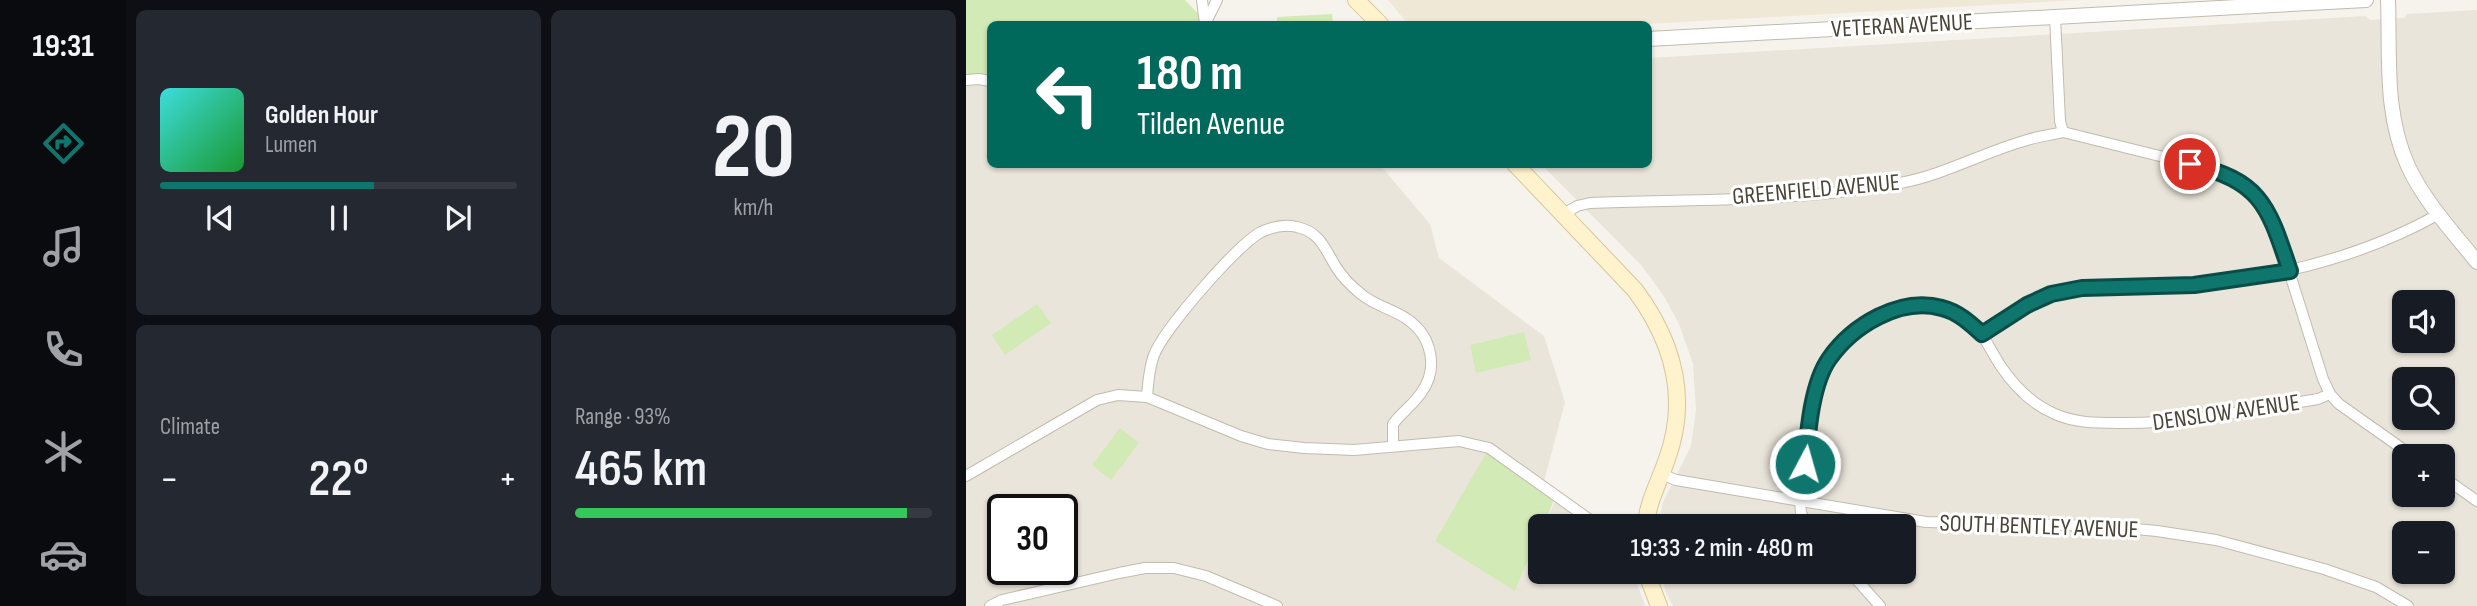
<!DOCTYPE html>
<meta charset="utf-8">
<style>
body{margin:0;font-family:"Sofia Sans Condensed",sans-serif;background:#242831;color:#f1f3f6;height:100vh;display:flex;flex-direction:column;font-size:26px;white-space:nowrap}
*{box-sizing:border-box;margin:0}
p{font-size:23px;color:#9ea1a6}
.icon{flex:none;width:38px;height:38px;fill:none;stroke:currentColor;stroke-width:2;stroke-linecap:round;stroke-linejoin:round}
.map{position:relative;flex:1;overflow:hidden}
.side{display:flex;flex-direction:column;gap:10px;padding:10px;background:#0d0f14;width:840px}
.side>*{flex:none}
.guide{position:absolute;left:21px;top:21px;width:665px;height:147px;border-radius:10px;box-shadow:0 2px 5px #0004;background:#00695c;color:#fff;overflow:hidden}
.buttons{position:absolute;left:1426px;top:290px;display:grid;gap:14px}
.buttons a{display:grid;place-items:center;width:63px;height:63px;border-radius:10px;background:#171b24;box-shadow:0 2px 5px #0004;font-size:35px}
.speed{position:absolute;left:21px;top:494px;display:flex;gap:14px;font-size:35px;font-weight:700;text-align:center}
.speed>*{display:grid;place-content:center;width:91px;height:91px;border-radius:50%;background:#171b24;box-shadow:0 2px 5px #0004;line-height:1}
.speed .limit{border:4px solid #111;border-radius:10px;background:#fff;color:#111}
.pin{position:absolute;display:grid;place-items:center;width:60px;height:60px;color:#fff;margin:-30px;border:4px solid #fff;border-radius:50%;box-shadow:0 2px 7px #0007}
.me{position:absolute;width:77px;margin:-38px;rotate:6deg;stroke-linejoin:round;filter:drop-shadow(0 0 5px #0008)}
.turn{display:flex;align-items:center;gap:24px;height:147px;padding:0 35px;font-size:32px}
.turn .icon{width:91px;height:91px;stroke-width:2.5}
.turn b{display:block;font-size:49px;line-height:60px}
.big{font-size:52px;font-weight:600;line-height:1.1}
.side .tile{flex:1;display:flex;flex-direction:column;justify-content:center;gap:10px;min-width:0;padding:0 24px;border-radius:10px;background:#242831}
.side .dial{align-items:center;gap:0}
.dial b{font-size:91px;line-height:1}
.song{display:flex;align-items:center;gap:21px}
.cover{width:84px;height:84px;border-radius:10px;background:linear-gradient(135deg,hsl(180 70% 55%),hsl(130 70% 35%))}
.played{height:7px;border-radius:4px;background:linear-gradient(90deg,#0f766e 60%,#363941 60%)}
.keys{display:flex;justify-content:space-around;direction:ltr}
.heat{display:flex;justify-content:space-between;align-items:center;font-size:38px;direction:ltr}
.charge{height:10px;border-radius:5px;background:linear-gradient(90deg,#34c759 93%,#363941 0)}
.side .tiles{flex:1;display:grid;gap:10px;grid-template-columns:repeat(2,1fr)}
.trip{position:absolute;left:562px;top:514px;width:388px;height:70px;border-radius:10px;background:#171b24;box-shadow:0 2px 5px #0004;font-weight:600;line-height:70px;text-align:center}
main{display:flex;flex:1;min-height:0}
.tab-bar{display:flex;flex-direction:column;width:126px;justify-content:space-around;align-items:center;background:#090b0e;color:#9ea1a6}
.tab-bar .icon{width:49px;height:49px}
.tab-bar .current{color:#0f766e}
.tab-bar b{font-size:32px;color:#f1f3f6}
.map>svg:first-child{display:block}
.residential{fill:#eae5da;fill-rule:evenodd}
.education{fill:#efe8d6}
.green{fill:#d2eab5}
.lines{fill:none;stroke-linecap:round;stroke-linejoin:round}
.minor-casing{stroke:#c2bbae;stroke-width:12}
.tertiary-casing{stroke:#c2bbae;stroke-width:16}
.secondary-casing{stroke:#d6c79b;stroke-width:18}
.minor{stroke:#fff;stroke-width:10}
.tertiary{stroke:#fff;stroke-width:14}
.secondary{stroke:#fff3cd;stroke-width:16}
.route-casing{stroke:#0a4d48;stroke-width:18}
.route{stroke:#0f766e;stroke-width:12}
.labels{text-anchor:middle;stroke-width:6;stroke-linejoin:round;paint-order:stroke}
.street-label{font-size:24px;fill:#4b4439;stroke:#fff}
</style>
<main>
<nav class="tab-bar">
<b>19:31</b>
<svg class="icon current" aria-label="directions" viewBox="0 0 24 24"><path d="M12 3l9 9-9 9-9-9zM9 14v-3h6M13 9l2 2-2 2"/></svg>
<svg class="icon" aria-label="music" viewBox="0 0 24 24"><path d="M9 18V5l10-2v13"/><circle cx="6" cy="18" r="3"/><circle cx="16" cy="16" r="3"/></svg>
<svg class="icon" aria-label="phone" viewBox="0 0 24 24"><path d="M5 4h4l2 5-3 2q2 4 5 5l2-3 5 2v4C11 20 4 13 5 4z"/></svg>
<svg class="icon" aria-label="climate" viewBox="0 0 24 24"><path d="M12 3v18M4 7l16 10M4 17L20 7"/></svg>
<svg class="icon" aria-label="car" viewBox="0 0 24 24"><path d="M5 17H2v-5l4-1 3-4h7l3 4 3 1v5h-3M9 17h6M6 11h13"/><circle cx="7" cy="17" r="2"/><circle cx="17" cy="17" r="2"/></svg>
</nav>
<section class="side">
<div class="tiles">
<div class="tile">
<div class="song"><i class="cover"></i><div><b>Golden Hour</b><p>Lumen</p></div></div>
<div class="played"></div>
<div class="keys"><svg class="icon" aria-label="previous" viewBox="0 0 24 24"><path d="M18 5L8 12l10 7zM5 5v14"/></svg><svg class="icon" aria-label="pause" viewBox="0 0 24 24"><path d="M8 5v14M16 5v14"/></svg><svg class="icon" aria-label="next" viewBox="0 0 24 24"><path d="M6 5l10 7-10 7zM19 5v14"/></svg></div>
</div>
<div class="tile dial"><b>20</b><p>km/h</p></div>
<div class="tile"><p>Climate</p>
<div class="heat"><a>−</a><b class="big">22°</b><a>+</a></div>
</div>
<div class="tile"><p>Range · 93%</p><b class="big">465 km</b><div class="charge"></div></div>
</div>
</section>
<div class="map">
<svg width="1511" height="606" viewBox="0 0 1511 606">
<rect width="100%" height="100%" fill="#f6f3ec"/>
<g class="residential">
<path d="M1511,10v596h-804l-7,-13 -5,-21h243v-45h-246l5,-25 28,-56 5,-36 -3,-46 -14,-40 -14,-26 -23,-32 -100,-101 106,-1 1,-106 717,-42 4,4 34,-2 3,-4zM1438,303h39v38h-39zM1438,380h39v38h-39zM1438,457h39v38h-39zM1438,534h39v38h-39z"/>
<path d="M0,80l24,1v83l390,1 50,59 9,34 105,78 21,66 -50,189 25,-57v38h93l12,34h-679zM37,509h59v60h-59z"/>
<polygon points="589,501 623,527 577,527"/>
</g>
<polygon class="education" points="422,0 1112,0 681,24 442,24"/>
<g class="green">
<polygon points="0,0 219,0 240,22 239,24 24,24 24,81 0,80"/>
<polygon points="366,14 367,24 311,24 311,17"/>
<polygon points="71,304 85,323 39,355 26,335"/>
<polygon points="558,332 565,360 510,373 504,345"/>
<polygon points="154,428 173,443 145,480 126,465"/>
<polygon points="523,448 590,495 577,527 574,527 574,533 549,591 469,541"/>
</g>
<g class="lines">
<g class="minor-casing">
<g id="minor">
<polyline points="236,0 239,24"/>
<path d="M1089,17l5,104 3,11 153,38c27,13 38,23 56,47l51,162 7,15 9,10 75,53"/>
<polyline points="240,22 251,0"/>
<polyline points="0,80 13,79 24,81"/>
<path d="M598,214l13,-8 13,-3c103,-4 209,-1 310,-20 44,-8 84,-31 127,-43 12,-4 24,-5 36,-8"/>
<path d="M1016,334c22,-14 44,-32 70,-40 45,-14 96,-5 143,-9 85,-8 169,-29 244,-71"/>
<path d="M181,397c1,-14 2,-29 7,-42 10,-26 83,-110 107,-123 11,-5 24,-8 36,-5 23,5 28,22 39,40 7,11 15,19 25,27 14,12 32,15 46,25 25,17 32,50 14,74 -8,12 -20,20 -28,31v21"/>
<polyline points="695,474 710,480 960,522 1138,526 1191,531 1250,540 1358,569 1410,587 1442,606"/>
<polyline points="0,476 131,400 152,395 181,397 275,436 302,444 338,448 388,450 493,441 523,448 634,527"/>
<polyline points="1477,477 1511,501"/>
<path d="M842,527l-7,-14 -1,-12c7,-45 4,-99 28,-140 6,-10 17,-19 26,-27 13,-12 28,-20 46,-24 23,-5 46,-5 66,9 17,12 23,29 34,46 14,21 31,39 55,49 20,9 41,9 63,9 68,1 133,-13 200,-24l12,-5"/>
<polyline points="884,572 914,606"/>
<polyline points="24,606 36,600 153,573 179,568 208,568 240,576 311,606"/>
</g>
</g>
<g class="tertiary-casing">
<g id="tertiary">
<path d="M1422,0c2,55 -4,114 20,166 16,35 45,66 69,96"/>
<polyline points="682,39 1400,0"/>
</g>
</g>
<g class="secondary-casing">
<g id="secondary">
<polyline points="390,0 414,24"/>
<path d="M549,164l120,126c38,51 54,108 32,169 -8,23 -19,43 -22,68"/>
<polyline points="680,572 693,606"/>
</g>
</g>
<use href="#minor" class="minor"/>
<use href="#tertiary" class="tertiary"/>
<use href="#secondary" class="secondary"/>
</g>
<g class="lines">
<g class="route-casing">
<path id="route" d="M839,464c3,-30 6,-79 24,-105 23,-33 71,-63 113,-51 16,4 28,15 40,26l45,-29 24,-11 31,-6 112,-3 96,-14c-22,-65 -28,-90 -100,-107"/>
</g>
<use href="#route" class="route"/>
</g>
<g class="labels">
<g class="street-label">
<text transform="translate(936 25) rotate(-3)" y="8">VETERAN AVENUE</text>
<text transform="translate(850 189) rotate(-5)" y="8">GREENFIELD AVENUE</text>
<text transform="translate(1260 412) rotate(-8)" y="8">DENSLOW AVENUE</text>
<text transform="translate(1073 526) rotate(2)" y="8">SOUTH BENTLEY AVENUE</text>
</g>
</g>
</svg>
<div class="buttons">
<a><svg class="icon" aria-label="sound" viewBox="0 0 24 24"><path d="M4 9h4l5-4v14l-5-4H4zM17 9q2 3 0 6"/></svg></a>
<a><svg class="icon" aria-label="search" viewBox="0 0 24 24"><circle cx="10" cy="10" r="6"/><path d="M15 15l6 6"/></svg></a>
<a>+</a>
<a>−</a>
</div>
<div class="speed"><div class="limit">30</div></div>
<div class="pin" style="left:1224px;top:164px;background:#d93025"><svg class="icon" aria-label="arrive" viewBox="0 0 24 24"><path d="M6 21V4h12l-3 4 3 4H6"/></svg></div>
<svg class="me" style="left:839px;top:464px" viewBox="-20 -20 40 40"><circle r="17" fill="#0f766e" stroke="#fff" stroke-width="3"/><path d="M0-11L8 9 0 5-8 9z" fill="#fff"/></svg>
<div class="trip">19:33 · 2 min · 480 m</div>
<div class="guide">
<div class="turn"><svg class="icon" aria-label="left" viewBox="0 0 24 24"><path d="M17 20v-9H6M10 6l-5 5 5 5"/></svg><div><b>180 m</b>Tilden Avenue</div></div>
</div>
</div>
</main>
